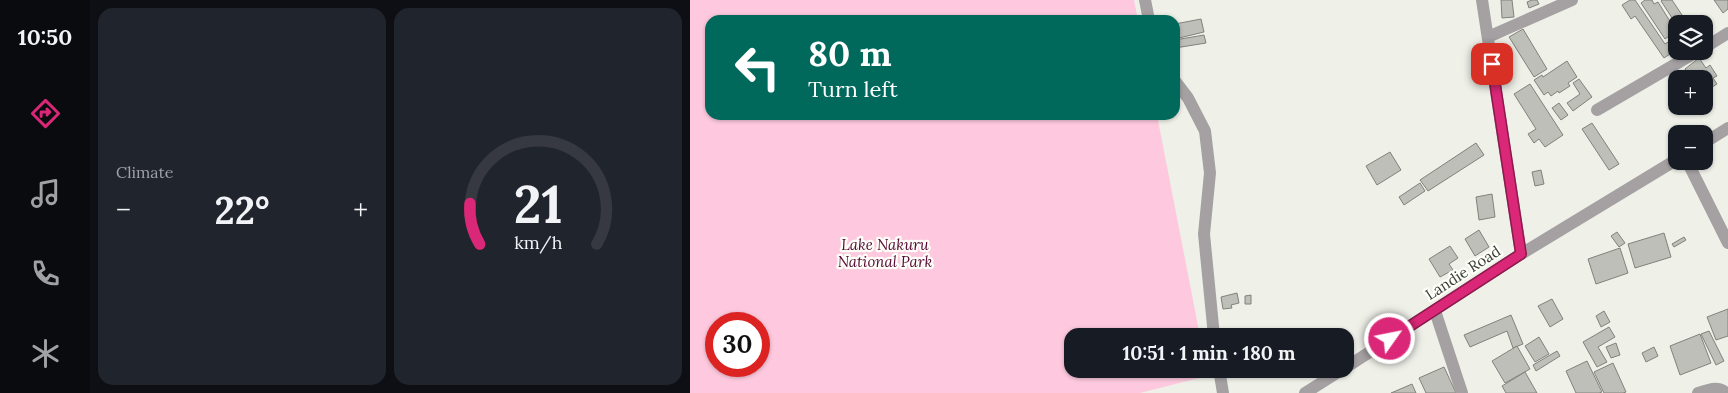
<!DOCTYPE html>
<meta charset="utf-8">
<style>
body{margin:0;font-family:Lora,serif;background:#20242c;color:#f1f3f6;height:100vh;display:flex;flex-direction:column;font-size:19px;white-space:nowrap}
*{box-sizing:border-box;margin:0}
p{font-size:16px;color:#9ea1a6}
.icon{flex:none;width:28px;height:28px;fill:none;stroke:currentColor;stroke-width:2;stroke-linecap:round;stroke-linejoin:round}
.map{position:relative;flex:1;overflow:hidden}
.panel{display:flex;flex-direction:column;gap:8px;padding:8px;background:#0d0f14;width:600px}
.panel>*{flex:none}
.top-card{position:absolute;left:15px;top:15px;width:475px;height:105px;border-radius:15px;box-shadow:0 1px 4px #0004;background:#00695c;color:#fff;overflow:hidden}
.tools{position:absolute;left:978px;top:15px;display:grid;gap:10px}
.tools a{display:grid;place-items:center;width:45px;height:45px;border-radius:10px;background:#171b24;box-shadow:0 1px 4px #0004;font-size:25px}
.speed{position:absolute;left:15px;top:312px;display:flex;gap:10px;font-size:25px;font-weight:700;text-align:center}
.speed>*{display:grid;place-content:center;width:65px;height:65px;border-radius:50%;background:#171b24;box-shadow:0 1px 4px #0004;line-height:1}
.speed .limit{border:8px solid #d22;background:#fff;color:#111}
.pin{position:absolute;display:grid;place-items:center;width:42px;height:42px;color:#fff;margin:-21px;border-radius:10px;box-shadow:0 2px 8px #0006}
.me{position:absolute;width:55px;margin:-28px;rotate:57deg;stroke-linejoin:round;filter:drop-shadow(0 0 4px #0008)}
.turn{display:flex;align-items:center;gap:18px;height:105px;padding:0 20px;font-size:22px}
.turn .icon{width:65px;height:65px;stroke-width:2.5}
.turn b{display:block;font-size:35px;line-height:42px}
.big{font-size:38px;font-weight:700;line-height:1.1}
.panel .card{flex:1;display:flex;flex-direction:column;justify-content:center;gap:8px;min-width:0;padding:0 18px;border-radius:15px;background:#20242c}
.panel .dial{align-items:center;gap:0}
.dial svg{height:130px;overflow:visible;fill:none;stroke:#363941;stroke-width:7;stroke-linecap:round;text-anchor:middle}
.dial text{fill:#f1f3f6;stroke:none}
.heat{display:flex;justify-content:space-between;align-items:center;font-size:28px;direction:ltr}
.panel .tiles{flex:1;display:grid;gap:8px;grid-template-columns:repeat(2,1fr)}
.trip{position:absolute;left:374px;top:328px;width:290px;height:50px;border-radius:15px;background:#171b24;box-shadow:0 1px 4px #0004;font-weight:700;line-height:50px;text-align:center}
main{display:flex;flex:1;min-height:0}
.menu{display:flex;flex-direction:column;width:90px;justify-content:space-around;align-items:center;background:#090b0e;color:#9ea1a6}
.menu .icon{width:35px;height:35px}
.menu .active{color:#db2777}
.menu b{font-size:22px;color:#f1f3f6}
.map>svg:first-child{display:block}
.park{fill:#fec9de;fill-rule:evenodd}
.building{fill:#bdbfb8;stroke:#80837c}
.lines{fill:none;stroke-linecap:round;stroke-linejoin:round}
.minor{stroke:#a5a1a3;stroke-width:12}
.route-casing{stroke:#8e194d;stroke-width:12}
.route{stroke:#db2777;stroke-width:9}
.labels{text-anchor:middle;stroke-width:4.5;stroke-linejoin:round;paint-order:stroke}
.park-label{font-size:15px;font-style:italic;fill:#560935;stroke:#fcfef7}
.street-label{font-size:15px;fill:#3c3d3a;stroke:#fcfef7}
</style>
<main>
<nav class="menu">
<b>10:50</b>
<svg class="icon active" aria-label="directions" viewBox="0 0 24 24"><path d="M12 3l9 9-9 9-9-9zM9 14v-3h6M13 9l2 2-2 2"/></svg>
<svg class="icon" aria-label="music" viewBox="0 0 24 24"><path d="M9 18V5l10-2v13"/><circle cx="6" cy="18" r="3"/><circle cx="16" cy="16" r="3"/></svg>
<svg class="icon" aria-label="phone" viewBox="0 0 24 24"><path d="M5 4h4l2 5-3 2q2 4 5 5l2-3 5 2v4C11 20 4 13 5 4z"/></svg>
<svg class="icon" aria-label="climate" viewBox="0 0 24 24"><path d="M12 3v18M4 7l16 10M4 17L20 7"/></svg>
</nav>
<section class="panel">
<div class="tiles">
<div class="card"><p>Climate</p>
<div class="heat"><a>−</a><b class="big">22°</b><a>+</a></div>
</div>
<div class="card dial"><svg viewBox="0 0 100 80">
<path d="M14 69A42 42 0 1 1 86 69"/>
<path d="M14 69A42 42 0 0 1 8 44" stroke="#db2777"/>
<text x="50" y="56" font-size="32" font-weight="700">21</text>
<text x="50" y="72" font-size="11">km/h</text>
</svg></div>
</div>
</section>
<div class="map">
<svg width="1038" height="393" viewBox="0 0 1038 393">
<rect width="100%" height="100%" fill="#eff1e9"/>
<path class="park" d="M0,0h444l4,20h-428v95h447l43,221h-128v33h134l1,7 -67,17h-450zM26,324h43v42h-43z"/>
<g class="building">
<polygon points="811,0 822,0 824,17 812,18"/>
<polygon points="842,0 847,0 849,4 839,8 837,2"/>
<polygon points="940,0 945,0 975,44 986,37 986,50 974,58 945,16 941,19 932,5"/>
<polygon points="955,0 962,0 964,4 968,2 986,31 975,39 951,3"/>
<polygon points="972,0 982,0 998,24 986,24 971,1"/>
<polygon points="1024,0 1038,0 1038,9 1033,13"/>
<polygon points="511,19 514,32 485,39 485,24"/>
<polygon points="833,29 857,69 844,77 819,37"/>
<polygon points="514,35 516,43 485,48 485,40"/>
<polygon points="1009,58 1016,68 1020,65 1027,76 1023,78 1027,84 1014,92 1014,79 1002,79 995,69"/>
<polygon points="877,61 887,77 878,83 880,86 869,93 868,91 861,96 858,92 854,95 844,80 852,75 853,77"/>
<polygon points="889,79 902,97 883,111 877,103 890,94 883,83"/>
<polygon points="840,84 873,135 855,147 849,139 844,143 838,134 846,129 824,94"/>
<polygon points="869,103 878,115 871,120 862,108"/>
<polygon points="902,123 929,164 919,170 892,129"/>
<polygon points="786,143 794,155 738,191 730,180"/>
<polygon points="700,152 711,170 687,185 676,166"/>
<polygon points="851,170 854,184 845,186 842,172"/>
<polygon points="730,183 735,191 714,205 709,197"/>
<polygon points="802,194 805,217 789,220 786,197"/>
<polygon points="789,230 799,247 785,256 775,239"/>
<polygon points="927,232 935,243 929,247 921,236"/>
<polygon points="974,233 981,257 945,268 938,244"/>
<polygon points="994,237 996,240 984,247 982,244"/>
<polygon points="760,246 768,258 759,264 763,270 750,277 739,259"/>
<polygon points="930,248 938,273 906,284 898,259"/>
<polygon points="547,293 549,303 541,305 542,308 533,309 531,297"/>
<polygon points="561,295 561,304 555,304 555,296"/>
<polygon points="862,299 873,319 860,327 848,306"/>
<polygon points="1038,309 1038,336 1026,340 1017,317"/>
<polygon points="914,311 920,322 911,327 906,316"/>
<polygon points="821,315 833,344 823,348 817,331 780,347 774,335"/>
<polygon points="919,327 925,337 908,347 917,362 907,367 893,342"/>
<polygon points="1019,331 1034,361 1026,365 1011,334"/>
<polygon points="1010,334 1021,363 990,375 980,346"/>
<polygon points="849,337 859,354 845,362 835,346"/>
<polygon points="926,343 930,355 921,358 916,347"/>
<polygon points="827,346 840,369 815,383 802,361"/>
<polygon points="964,347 968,356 956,362 952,353"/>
<polygon points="867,351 870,356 846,371 843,365"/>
<polygon points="897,361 912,392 909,393 886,393 876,371"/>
<polygon points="923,363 936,392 933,393 914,393 904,372"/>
<polygon points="754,367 766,393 736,393 729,378"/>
<polygon points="835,372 847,393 816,393 812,386"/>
<polygon points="722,384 726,393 701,393"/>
</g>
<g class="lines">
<g class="minor">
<polyline points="455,0 459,20"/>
<polyline points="792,0 831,254"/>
<polyline points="798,37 882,0"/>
<polyline points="1014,48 1038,33"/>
<polyline points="485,81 498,98 515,131 520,173 514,234 524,336"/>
<polyline points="907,110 1008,51"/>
<polyline points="1014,143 1038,128"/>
<polyline points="997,161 1038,243"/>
<polyline points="745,311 772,393"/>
<polyline points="655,368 831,254 986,160"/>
<polyline points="529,369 533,393"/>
<polyline points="615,393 653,369"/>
<path d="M1008,393c10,-3 20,-8 28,0"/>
</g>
</g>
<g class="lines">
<g class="route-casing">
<polyline id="route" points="700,339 831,254 802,64"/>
</g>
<use href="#route" class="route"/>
</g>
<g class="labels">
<g class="park-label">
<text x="195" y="250">Lake Nakuru<tspan x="195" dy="17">National Park</tspan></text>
</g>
<g class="street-label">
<text transform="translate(773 273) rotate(-33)" y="5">Landie Road</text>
</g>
</g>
</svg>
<div class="tools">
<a><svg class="icon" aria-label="layers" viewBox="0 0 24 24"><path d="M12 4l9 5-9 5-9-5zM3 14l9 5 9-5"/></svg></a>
<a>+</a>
<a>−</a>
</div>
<div class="speed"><div class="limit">30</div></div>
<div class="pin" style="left:802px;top:64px;background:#d93025"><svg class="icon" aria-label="arrive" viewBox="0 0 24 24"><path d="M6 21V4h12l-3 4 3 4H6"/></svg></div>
<svg class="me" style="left:700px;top:339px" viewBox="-20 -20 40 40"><circle r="17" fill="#db2777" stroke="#fff" stroke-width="3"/><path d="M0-11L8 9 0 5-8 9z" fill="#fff"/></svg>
<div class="trip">10:51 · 1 min · 180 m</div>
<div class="top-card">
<div class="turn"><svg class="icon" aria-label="left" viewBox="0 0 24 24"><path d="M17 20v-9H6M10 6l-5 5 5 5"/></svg><div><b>80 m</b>Turn left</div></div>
</div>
</div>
</main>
